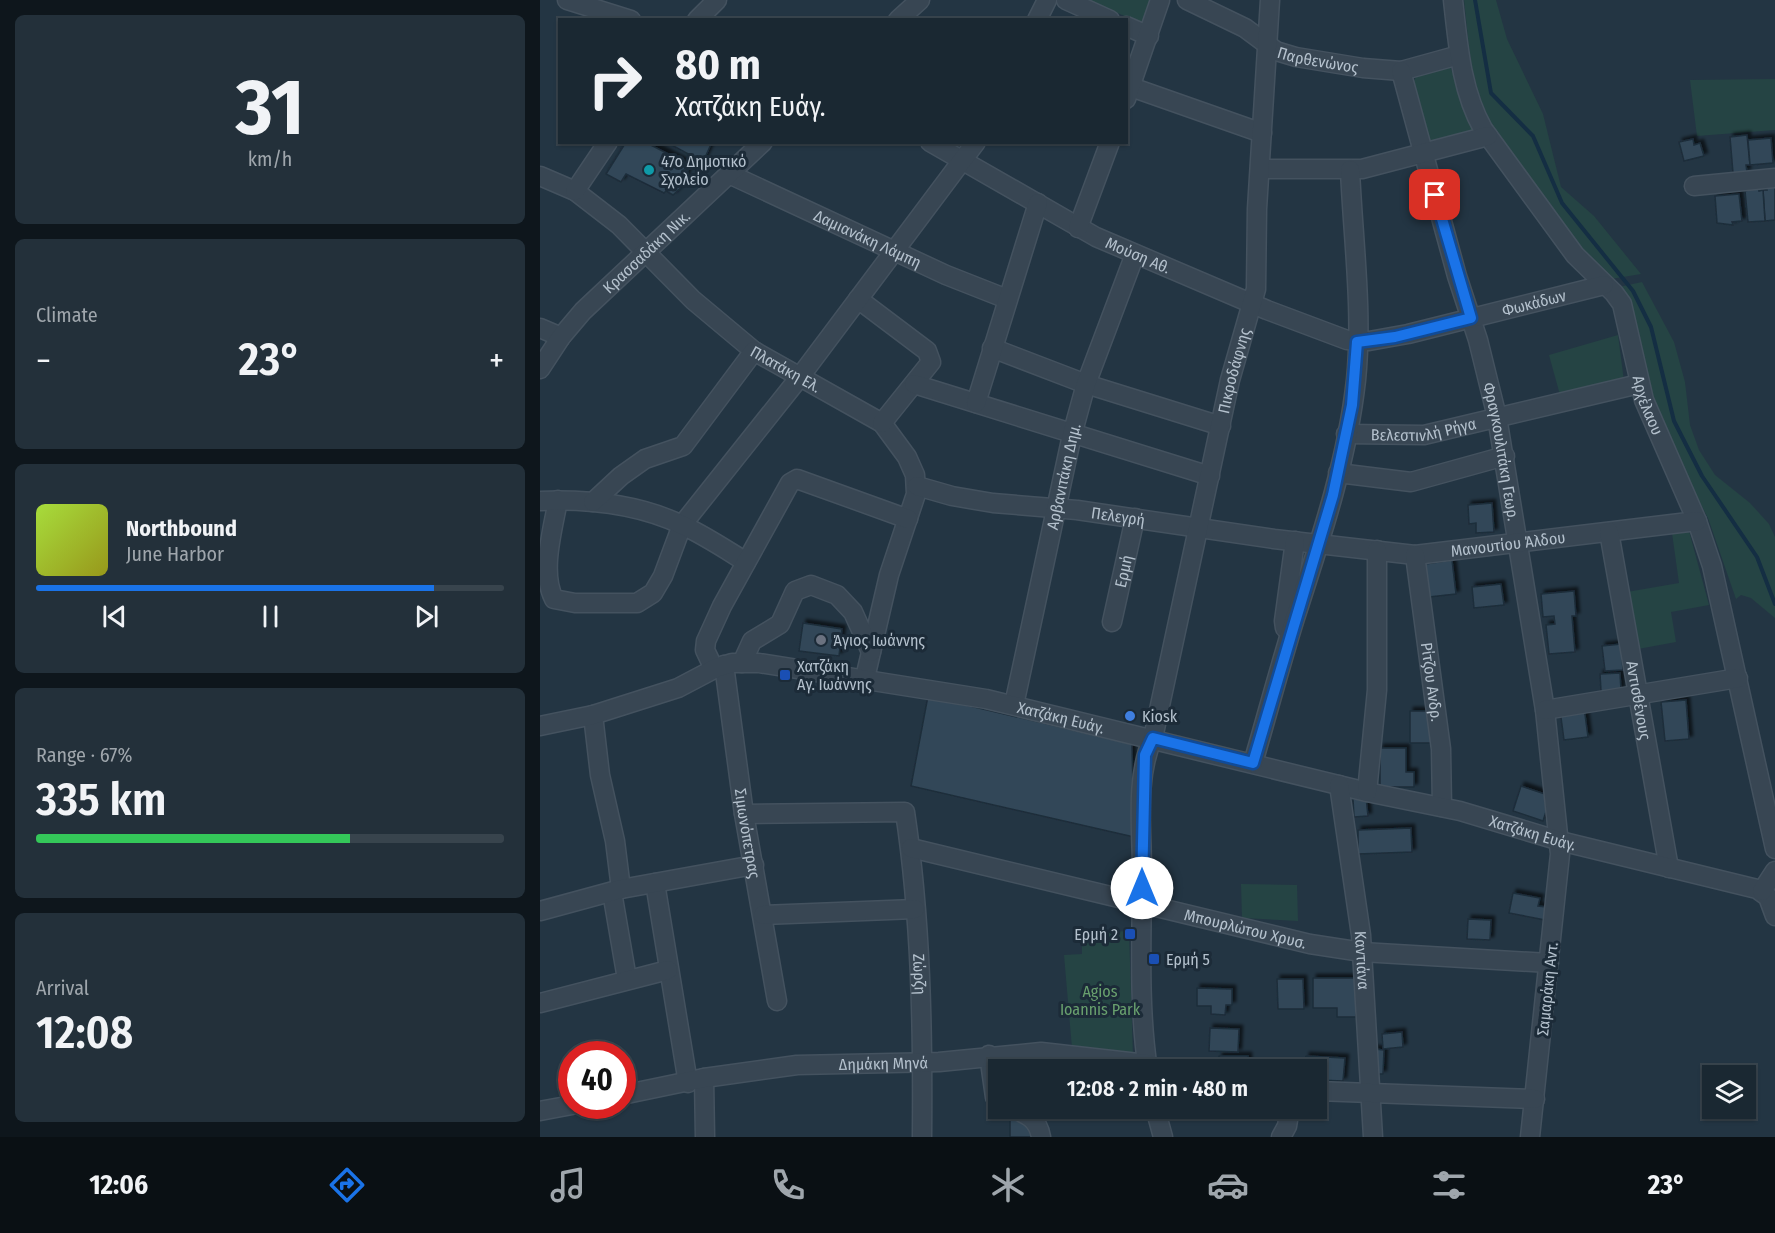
<!DOCTYPE html>
<meta charset="utf-8">
<style>
body{margin:0;font-family:"Fira Sans Condensed",sans-serif;background:#23303a;color:#f1f3f6;height:100vh;display:flex;flex-direction:column;font-size:22px;white-space:nowrap}
*{box-sizing:border-box;margin:0}
p{font-size:20px;color:#9fa6ac}
.icon{flex:none;width:33px;height:33px;fill:none;stroke:currentColor;stroke-width:2;stroke-linecap:round;stroke-linejoin:round}
.map{position:relative;flex:1;overflow:hidden}
.side{display:flex;flex-direction:column;gap:15px;padding:15px;background:#0e161c;width:540px}
.side>*{flex:none}
.banner{position:absolute;left:18px;top:18px;width:570px;height:126px;border-radius:0px;box-shadow:0 2px 4px #0004,0 0 0 2px #38444d;background:#1a2832;color:#f1f3f6;overflow:hidden}
.buttons{position:absolute;left:1162px;top:1065px;display:grid;gap:12px}
.buttons a{display:grid;place-items:center;width:54px;height:54px;border-radius:0px;background:#1a2832;box-shadow:0 2px 4px #0004,0 0 0 2px #38444d;font-size:30px}
.speed{position:absolute;left:18px;top:1041px;display:flex;gap:12px;font-size:30px;font-weight:700;text-align:center}
.speed>*{display:grid;place-content:center;width:78px;height:78px;border-radius:50%;background:#1a2832;box-shadow:0 2px 4px #0004,0 0 0 2px #38444d;line-height:1}
.speed .limit{border:9px solid #d22;background:#fff;color:#111}
.pin{position:absolute;display:grid;place-items:center;width:51px;height:51px;color:#fff;margin:-26px;border-radius:12px;box-shadow:0 3px 9px #0006}
.me{position:absolute;width:66px;margin:-33px;rotate:0deg;stroke-linejoin:round;filter:drop-shadow(0 0 4px #0008)}
.turn{display:flex;align-items:center;gap:21px;height:126px;padding:0 18px;font-size:27px}
.turn .icon{width:78px;height:78px;stroke-width:2.5}
.turn b{display:block;font-size:42px;line-height:51px}
.big{font-size:45px;font-weight:600;line-height:1.1}
.side .widget{flex:1;display:flex;flex-direction:column;justify-content:center;gap:9px;min-width:0;padding:0 21px;border-radius:9px;background:#23303a}
.side .dial{align-items:center;gap:0}
.dial b{font-size:78px;line-height:1}
.song{display:flex;align-items:center;gap:18px}
.cover{width:72px;height:72px;border-radius:9px;background:linear-gradient(135deg,hsl(80 70% 55%),hsl(60 70% 35%))}
.played{height:6px;border-radius:3px;background:linear-gradient(90deg,#1a73e8 85%,#38444d 85%)}
.keys{display:flex;justify-content:space-around;direction:ltr}
.heat{display:flex;justify-content:space-between;align-items:center;font-size:33px;direction:ltr}
.charge{height:9px;border-radius:4px;background:linear-gradient(90deg,#34c759 67%,#38444d 0)}
.trip{position:absolute;left:448px;top:1059px;width:339px;height:60px;border-radius:0px;background:#1a2832;box-shadow:0 2px 4px #0004,0 0 0 2px #38444d;font-weight:600;line-height:60px;text-align:center}
.dock{display:flex;height:96px;justify-content:space-around;align-items:center;background:#0a1014;color:#9fa6ac}
.dock .icon{width:42px;height:42px}
.dock .current{color:#1a73e8}
.dock b{font-size:27px;color:#f1f3f6}
main{display:flex;flex:1;min-height:0}
.map>svg:first-child{display:block}
.green{fill:#254444}
.lines{fill:none;stroke-linecap:round;stroke-linejoin:round}
.stream{stroke:#142e43;stroke-width:4}
.building{fill:#314758;stroke:#1e2d3a;stroke-width:1.5;filter:url(#shadow)}
.minor-casing{stroke:#44525f;stroke-width:21}
.minor{stroke:#384653;stroke-width:18}
.route-casing{stroke:#114b97;stroke-width:15}
.route{stroke:#1a73e8;stroke-width:10}
.culture-dot{fill:#0f9aa8;stroke:#1c2b38;stroke-width:2}
.worship-dot{fill:#6b7280;stroke:#1c2b38;stroke-width:2}
.transit-dot{fill:#1a4fb4;stroke:#1c2b38;stroke-width:2}
.shop-dot{fill:#3f7fe0;stroke:#1c2b38;stroke-width:2}
.labels{text-anchor:middle;stroke-width:6;stroke-linejoin:round;paint-order:stroke}
.street-label{font-size:16px;fill:#b4c1cd;stroke:#1c2b38}
.poi-label{font-size:16px;fill:#b4c1cd;stroke:#1c2b38;text-anchor:start}
.park-label{font-size:16px;fill:#69a06e;stroke:#1c2b38}
</style>
<main>
<section class="side">
<div class="widget dial"><b>31</b><p>km/h</p></div>
<div class="widget"><p>Climate</p>
<div class="heat"><a>−</a><b class="big">23°</b><a>+</a></div>
</div>
<div class="widget">
<div class="song"><i class="cover"></i><div><b>Northbound</b><p>June Harbor</p></div></div>
<div class="played"></div>
<div class="keys"><svg class="icon" aria-label="previous" viewBox="0 0 24 24"><path d="M18 5L8 12l10 7zM5 5v14"/></svg><svg class="icon" aria-label="pause" viewBox="0 0 24 24"><path d="M8 5v14M16 5v14"/></svg><svg class="icon" aria-label="next" viewBox="0 0 24 24"><path d="M6 5l10 7-10 7zM19 5v14"/></svg></div>
</div>
<div class="widget"><p>Range · 67%</p><b class="big">335 km</b><div class="charge"></div></div>
<div class="widget"><p>Arrival</p><b class="big">12:08</b></div>
</section>
<div class="map">
<svg width="1235" height="1137" viewBox="0 0 1235 1137">
<defs>
<filter id="shadow"><feDropShadow dx="3.5" dy="-3.5" stdDeviation="1.5" flood-color="#0009"/></filter>
</defs>
<rect width="100%" height="100%" fill="#233543"/>
<g class="green">
<polygon points="548,0 613,0 605,25"/>
<path d="M924,0h32l11,39 36,75 18,73 33,29 47,58 -30,5 -11,-8c-39,-48 -98,-114 -119,-171 -12,-31 -13,-67 -17,-100z"/>
<polygon points="910,66 934,134 889,147 872,85 877,75"/>
<polygon points="1235,79 1235,130 1157,136 1150,80"/>
<polygon points="1102,282 1134,342 1145,382 1150,425 1159,450 1175,475 1210,503 1229,524 1235,537 1235,618 1211,598 1201,595 1196,599 1168,518 1147,478 1112,398 1079,287"/>
<polygon points="1078,335 1084,381 1020,395 1009,355"/>
<polygon points="1149,531 1169,605 1131,612 1136,642 1098,649 1087,592 1139,583 1132,533"/>
<polygon points="701,884 757,885 758,921 702,918"/>
<polygon points="589,931 593,1056 532,1048 524,955 542,954 542,933"/>
</g>
<g class="lines">
<polyline class="stream" points="935,0 951,93 993,136 1022,203 1093,291 1111,327 1134,421 1162,476 1217,557 1235,604"/>
</g>
<g class="building">
<polygon points="1207,135 1210,165 1206,165 1207,172 1193,173 1190,137"/>
<polygon points="1231,138 1233,163 1210,165 1208,140"/>
<polygon points="1153,139 1154,145 1160,143 1164,156 1144,161 1139,142"/>
<polygon points="86,142 105,142 150,165 145,178 148,181 133,195 126,191 124,193 86,174 81,182 66,174"/>
<polygon points="126,142 172,142 163,162"/>
<polygon points="1235,185 1235,220 1225,221 1223,190 1227,190 1226,186"/>
<polygon points="1218,187 1219,191 1223,190 1225,221 1208,222 1205,191"/>
<polygon points="1199,194 1202,221 1192,222 1193,225 1177,223 1175,196"/>
<polygon points="952,503 954,532 936,533 936,523 929,524 928,505"/>
<polygon points="912,560 916,594 889,597 885,564"/>
<polygon points="961,584 964,605 934,608 932,587"/>
<polygon points="1034,591 1036,616 1032,616 1035,652 1009,654 1006,625 1015,624 1014,616 1003,617 1001,594"/>
<polygon points="263,623 302,629 299,656 259,651"/>
<polygon points="1081,644 1083,670 1065,671 1062,646"/>
<polygon points="1080,673 1081,690 1061,691 1060,674"/>
<polygon points="388,696 592,744 594,837 371,786"/>
<polygon points="1146,700 1149,739 1125,741 1121,702"/>
<polygon points="1044,707 1048,737 1024,740 1020,710"/>
<polygon points="870,711 892,711 893,743 870,743"/>
<polygon points="840,748 866,748 866,772 874,772 874,787 840,787"/>
<polygon points="981,786 1011,796 1003,821 973,811"/>
<polygon points="826,797 828,816 814,817 813,799"/>
<polygon points="871,828 872,852 818,854 818,830"/>
<polygon points="973,893 1000,898 998,906 1007,907 1005,920 969,913"/>
<polygon points="928,919 951,920 950,940 927,939"/>
<polygon points="773,978 816,978 816,1017 797,1017 797,1008 773,1008"/>
<polygon points="737,979 763,979 764,1009 738,1009"/>
<polygon points="657,988 692,989 692,1005 686,1005 685,1015 671,1014 671,1006 657,1006"/>
<polygon points="670,1028 699,1029 698,1052 669,1051"/>
<polygon points="862,1032 863,1047 843,1049 842,1034"/>
<polygon points="834,1049 844,1050 843,1074 833,1074"/>
<rect x="679" y="1056" width="29" height="14"/>
<polygon points="766,1056 805,1058 803,1081 777,1080 777,1070 765,1070"/>
<polygon points="492,1119 492,1137 470,1137 470,1120"/>
</g>
<g class="lines">
<g class="minor-casing">
<g id="minor">
<polyline points="27,0 91,20"/>
<polyline points="526,0 570,20"/>
<path id="s1" d="M647,0l58,28 31,23 20,6 67,11 38,3 58,-16"/>
<path id="s2" d="M913,0c5,44 8,90 30,129l92,126 39,38 8,11 22,96 53,121 15,45 63,283"/>
<polyline points="157,20 177,0"/>
<polyline points="358,20 380,0"/>
<polyline points="497,20 507,0"/>
<polyline points="586,26 609,36"/>
<path id="s3" d="M861,71l56,205 21,64 19,77 48,293 15,144 -30,283"/>
<polyline points="591,87 722,133"/>
<polyline points="586,99 620,0"/>
<path id="s4" d="M390,142l166,95 171,73 80,30 22,1 39,-7 196,-49"/>
<polyline points="721,169 822,169 948,136"/>
<path id="s5" d="M189,174l217,101 61,24"/>
<path id="s6" d="M0,176l35,15 44,34 74,75 61,51 128,72 25,34 8,18 1,19 -27,81 -24,103"/>
<polyline points="1154,186 1235,178"/>
<polyline points="35,191 68,142"/>
<polyline points="538,228 570,142"/>
<polyline points="318,299 387,351 391,362 342,423"/>
<polyline points="0,328 21,337"/>
<polyline points="452,348 546,384 681,426"/>
<path id="s7" d="M0,369l21,-32 22,-26 180,-169"/>
<polyline points="374,384 670,476"/>
<polyline points="436,403 498,203"/>
<path id="s8" d="M806,434l78,1 215,-51"/>
<polyline points="798,473 871,482 965,456"/>
<path id="s9" d="M377,486l35,10 41,7 84,7 197,29 141,16 282,-34"/>
<path d="M18,500c-5,29 -18,72 -4,99l21,4h62l16,-10 10,-17 19,-51 117,-147 177,-236"/>
<path d="M0,501c47,-2 98,3 142,24 22,10 43,24 64,37"/>
<polyline points="53,502 81,476 105,459 143,446 214,351"/>
<path id="s10" d="M1069,532l60,336"/>
<path id="s11" d="M875,555l26,194 1,58"/>
<path id="s12" d="M572,622l23,-104"/>
<polyline points="745,628 744,621 755,541"/>
<polyline points="202,663 212,641 240,624 255,591 271,585 297,595 313,612 331,652"/>
<path id="s13" d="M184,665l20,149 33,187"/>
<polyline points="174,669 165,650 166,641 182,606 250,483 257,479 368,519"/>
<path id="s14" d="M474,705l58,-270 14,-51 49,-130"/>
<polyline points="1005,710 1198,678"/>
<polyline points="53,715 60,775 75,841 81,889"/>
<path id="s15" d="M0,726l53,-11 85,-27 38,-20 16,-5h27l227,36 381,93 93,19 100,30 197,48 11,8 7,19"/>
<path d="M713,763c14,-48 27,-97 42,-145 25,-77 52,-156 61,-238 7,-69 -3,-141 -6,-210"/>
<path id="s16" d="M799,785l22,150 12,202"/>
<polyline points="827,792 837,690 837,550"/>
<path id="s17" d="M204,814l161,-2c16,107 18,217 17,325"/>
<path id="s18" d="M371,848l399,96 52,8 187,11"/>
<polyline points="115,883 148,1083"/>
<polyline points="1222,891 1235,871"/>
<polyline points="72,892 87,979"/>
<polyline points="0,911 81,889 214,865"/>
<polyline points="223,915 375,909"/>
<polyline points="0,1003 128,970"/>
<polyline points="449,1055 455,1097 459,1103"/>
<path id="s19" d="M608,1070c-10,-66 -6,-134 -6,-199 0,-42 -7,-94 11,-133l77,-358 26,-91 1,-80 13,-209"/>
<polyline points="164,1078 165,1137"/>
<polyline points="777,1091 995,1099"/>
<path id="s20" d="M82,1095l82,-17 93,-13 142,-3 102,-10 106,12"/>
<path d="M471,1108c16,6 27,11 30,29"/>
<polyline points="615,1108 623,1137"/>
<polyline points="0,1111 32,1105"/>
<polyline points="741,1137 747,1126 750,1108"/>
</g>
</g>
<use href="#minor" class="minor"/>
</g>
<g class="lines">
<g class="route-casing">
<polyline id="route" points="602,888 605,755 613,738 713,763 793,495 812,405 817,342 855,337 931,318 895,195"/>
</g>
<use href="#route" class="route"/>
</g>
<circle class="culture-dot" cx="109" cy="170" r="6"/>
<circle class="worship-dot" cx="281" cy="640" r="6"/>
<g class="transit-dot">
<rect x="239" y="669" width="12" height="12" rx="3"/>
<rect x="584" y="928" width="12" height="12" rx="3"/>
<rect x="608" y="953" width="12" height="12" rx="3"/>
</g>
<circle class="shop-dot" cx="590" cy="716" r="6"/>
<g class="labels">
<g class="street-label">
<text dy="6" stroke="none"><textPath href="#s1" startOffset="146">Παρθενώνος</textPath></text>
<text dy="6" stroke="none"><textPath href="#s5" startOffset="153">Δαμιανάκη Λάμπη</textPath></text>
<text dy="6" stroke="none"><textPath href="#s7" startOffset="159">Κρασσαδάκη Νικ.</textPath></text>
<text dy="6" stroke="none"><textPath href="#s4" startOffset="237">Μούση Αθ.</textPath></text>
<text dy="6" stroke="none"><textPath href="#s4" startOffset="654">Φωκάδων</textPath></text>
<text dy="6" stroke="none"><textPath href="#s6" startOffset="315">Πλατάκη Ελ.</textPath></text>
<text dy="6" stroke="none"><textPath href="#s19" startOffset="710">Πικροδάφνης</textPath></text>
<text dy="6" stroke="none"><textPath href="#s2" startOffset="462">Αρχέλαου</textPath></text>
<text dy="6" stroke="none"><textPath href="#s8" startOffset="78">Βελεστινλή Ρήγα</textPath></text>
<text dy="6" stroke="none"><textPath href="#s3" startOffset="394">Φραγκουλιτάκη Γεωρ.</textPath></text>
<text dy="6" stroke="none"><textPath href="#s14" startOffset="234">Αρβανιτάκη Δημ.</textPath></text>
<text dy="6" stroke="none"><textPath href="#s9" startOffset="204">Πελεγρή</textPath></text>
<text dy="6" stroke="none"><textPath href="#s9" startOffset="597">Μανουτίου Άλδου</textPath></text>
<text dy="6" stroke="none"><textPath href="#s12" startOffset="52">Ερμή</textPath></text>
<text dy="6" stroke="none"><textPath href="#s11" startOffset="128">Ρίτζου Ανδρ.</textPath></text>
<text dy="6" stroke="none"><textPath href="#s10" startOffset="171">Αντισθένους</textPath></text>
<text dy="6" stroke="none"><textPath href="#s15" startOffset="537">Χατζάκη Ευάγ.</textPath></text>
<text dy="6" stroke="none"><textPath href="#s15" startOffset="1023">Χατζάκη Ευάγ.</textPath></text>
<text dy="6" stroke="none"><textPath href="#s13" startOffset="170">Σιμωνόπετρας</textPath></text>
<text dy="6" stroke="none"><textPath href="#s18" startOffset="344">Μπουρλώτου Χρυσ.</textPath></text>
<text dy="6" stroke="none"><textPath href="#s16" startOffset="177">Καντιάνα</textPath></text>
<text dy="6" stroke="none"><textPath href="#s17" startOffset="324">Ζώρζη</textPath></text>
<text transform="translate(1007 989) rotate(-84)" y="6">Σαμαράκη Αντ.</text>
<text dy="6" stroke="none"><textPath href="#s20" startOffset="264">Δημάκη Μηνά</textPath></text>
</g>
<g class="poi-label">
<text x="121" y="167">47ο Δημοτικό<tspan x="121" dy="18">Σχολείο</tspan></text>
<text x="293" y="646">Άγιος Ιωάννης</text>
<text x="257" y="672">Χατζάκη<tspan x="257" dy="18">Αγ. Ιωάννης</tspan></text>
<text x="602" y="722">Kiosk</text>
<text x="578" y="940" text-anchor="end">Ερμή 2</text>
<text x="626" y="965">Ερμή 5</text>
</g>
<g class="park-label">
<text x="560" y="997">Agios<tspan x="560" dy="18">Ioannis Park</tspan></text>
</g>
</g>
</svg>
<div class="buttons">
<a><svg class="icon" aria-label="layers" viewBox="0 0 24 24"><path d="M12 4l9 5-9 5-9-5zM3 14l9 5 9-5"/></svg></a>
</div>
<div class="speed"><div class="limit">40</div></div>
<div class="pin" style="left:895px;top:195px;background:#d93025"><svg class="icon" aria-label="arrive" viewBox="0 0 24 24"><path d="M6 21V4h12l-3 4 3 4H6"/></svg></div>
<svg class="me" style="left:602px;top:888px" viewBox="-20 -20 40 40"><circle r="19" fill="#fff"/><path d="M0-13L10 11 0 6-10 11z" fill="#1a73e8"/></svg>
<div class="trip">12:08 · 2 min · 480 m</div>
<div class="banner">
<div class="turn"><svg class="icon" aria-label="right" viewBox="0 0 24 24"><path d="M7 20v-9h11M14 6l5 5-5 5"/></svg><div><b>80 m</b>Χατζάκη Ευάγ.</div></div>
</div>
</div>
</main>
<nav class="dock">
<b>12:06</b>
<svg class="icon current" aria-label="directions" viewBox="0 0 24 24"><path d="M12 3l9 9-9 9-9-9zM9 14v-3h6M13 9l2 2-2 2"/></svg>
<svg class="icon" aria-label="music" viewBox="0 0 24 24"><path d="M9 18V5l10-2v13"/><circle cx="6" cy="18" r="3"/><circle cx="16" cy="16" r="3"/></svg>
<svg class="icon" aria-label="phone" viewBox="0 0 24 24"><path d="M5 4h4l2 5-3 2q2 4 5 5l2-3 5 2v4C11 20 4 13 5 4z"/></svg>
<svg class="icon" aria-label="climate" viewBox="0 0 24 24"><path d="M12 3v18M4 7l16 10M4 17L20 7"/></svg>
<svg class="icon" aria-label="car" viewBox="0 0 24 24"><path d="M5 17H2v-5l4-1 3-4h7l3 4 3 1v5h-3M9 17h6M6 11h13"/><circle cx="7" cy="17" r="2"/><circle cx="17" cy="17" r="2"/></svg>
<svg class="icon" aria-label="filters" viewBox="0 0 24 24"><path d="M4 7h16M4 17h16"/><circle cx="9" cy="7" r="2"/><circle cx="15" cy="17" r="2"/></svg>
<b>23°</b>
</nav>
